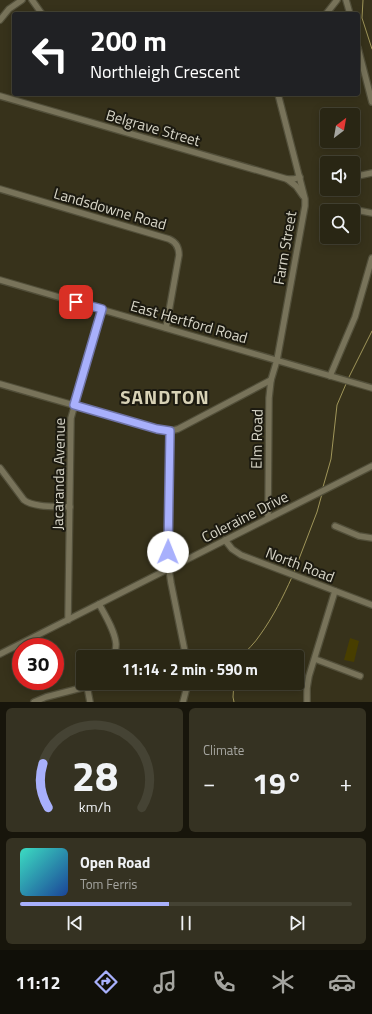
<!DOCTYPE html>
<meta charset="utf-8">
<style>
body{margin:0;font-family:"Titillium Web",sans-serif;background:#353222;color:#f1f3f6;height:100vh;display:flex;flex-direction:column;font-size:15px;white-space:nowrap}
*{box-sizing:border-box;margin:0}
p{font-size:13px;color:#a5a5a0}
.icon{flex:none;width:22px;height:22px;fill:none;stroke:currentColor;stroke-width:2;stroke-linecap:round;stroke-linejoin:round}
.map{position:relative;height:702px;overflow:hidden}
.sheet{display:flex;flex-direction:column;gap:6px;padding:6px;background:#17150b;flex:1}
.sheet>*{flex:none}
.banner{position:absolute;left:12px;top:12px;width:348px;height:84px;border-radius:4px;box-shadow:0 2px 10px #0003,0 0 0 1px #454334;background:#202124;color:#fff;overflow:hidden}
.needle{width:26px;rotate:31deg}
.tools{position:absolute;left:320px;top:108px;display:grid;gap:8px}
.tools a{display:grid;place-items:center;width:40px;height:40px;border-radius:4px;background:#292614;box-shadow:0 2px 10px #0003,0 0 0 1px #454334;font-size:20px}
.speed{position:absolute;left:12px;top:638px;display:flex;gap:8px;font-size:20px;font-weight:700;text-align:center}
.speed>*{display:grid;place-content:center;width:52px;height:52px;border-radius:50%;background:#292614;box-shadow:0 2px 10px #0003,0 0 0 1px #454334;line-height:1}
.speed .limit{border:6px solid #d22;background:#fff;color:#111}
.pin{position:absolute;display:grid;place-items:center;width:34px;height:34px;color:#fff;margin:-17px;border-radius:8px;box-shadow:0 2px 6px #0006}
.me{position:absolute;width:44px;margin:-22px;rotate:1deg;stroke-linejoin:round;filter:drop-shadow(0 0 3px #0008)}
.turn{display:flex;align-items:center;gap:14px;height:84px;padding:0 12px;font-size:18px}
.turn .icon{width:52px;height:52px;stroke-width:2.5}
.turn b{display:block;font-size:28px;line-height:34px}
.big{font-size:30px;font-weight:700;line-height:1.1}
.sheet .widget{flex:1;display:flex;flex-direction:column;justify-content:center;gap:6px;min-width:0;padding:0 14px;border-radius:6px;background:#353222}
.sheet .dial{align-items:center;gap:0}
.dial svg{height:104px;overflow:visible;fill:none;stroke:#454334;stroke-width:7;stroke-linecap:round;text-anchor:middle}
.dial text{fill:#f1f3f6;stroke:none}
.song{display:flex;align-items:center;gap:12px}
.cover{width:48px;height:48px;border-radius:6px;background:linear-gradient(135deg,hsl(170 70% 55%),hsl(220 70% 35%))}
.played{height:4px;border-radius:2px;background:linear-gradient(90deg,#a8b0fc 45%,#454334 45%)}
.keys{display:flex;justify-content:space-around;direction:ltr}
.heat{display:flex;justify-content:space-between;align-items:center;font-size:22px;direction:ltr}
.sheet .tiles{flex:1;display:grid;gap:6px;grid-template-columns:1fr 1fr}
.widget:last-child{grid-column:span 2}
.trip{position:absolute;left:76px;top:650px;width:228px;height:40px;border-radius:4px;background:#292614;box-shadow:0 2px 10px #0003,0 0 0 1px #454334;font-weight:700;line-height:40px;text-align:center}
.menu{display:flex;height:64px;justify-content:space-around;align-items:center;background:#100f08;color:#a5a5a0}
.menu .icon{width:28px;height:28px}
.menu .on{color:#a8b0fc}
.menu b{font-size:18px;color:#f1f3f6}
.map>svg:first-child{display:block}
.green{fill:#483e00}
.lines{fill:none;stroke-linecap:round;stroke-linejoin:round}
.stream{stroke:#9f9559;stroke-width:1}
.minor-casing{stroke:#524f3a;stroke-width:8}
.minor{stroke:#78735a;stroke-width:5.5}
.route-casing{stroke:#6d72a4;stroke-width:10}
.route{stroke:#a8b0fc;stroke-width:7}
.labels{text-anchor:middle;stroke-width:4;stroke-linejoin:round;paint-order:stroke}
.street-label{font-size:15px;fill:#d8d6c8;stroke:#1c1a10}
.district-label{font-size:19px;font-weight:bold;letter-spacing:1px;fill:#d8d2b6;stroke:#1c1a10}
</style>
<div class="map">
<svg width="372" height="702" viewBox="0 0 372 702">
<rect width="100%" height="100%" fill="#37321b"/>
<polygon class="green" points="350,638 359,641 354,662 344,660"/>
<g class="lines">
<g class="stream">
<polyline points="363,0 362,18 372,49"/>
<polyline points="348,379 372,331"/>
<polyline points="323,487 331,459 337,405 346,384"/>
<polyline points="294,572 317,512 322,494"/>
<path d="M241,657c6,-7 14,-14 19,-22 13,-18 23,-38 32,-58"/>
<polyline points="234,683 233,697 234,702"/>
</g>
<g class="minor-casing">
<g id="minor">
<polyline points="32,0 42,14"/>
<polyline points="346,0 350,14"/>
<polyline points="326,14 337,0"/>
<polyline points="0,20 9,9 22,0"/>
<polyline points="358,48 372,102"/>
<polyline points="0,96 287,179 294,179 300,177"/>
<polyline points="353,177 372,173"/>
<polyline points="287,179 296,186 303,196"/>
<path d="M0,189l169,50c7,3 10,8 10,16l-13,73"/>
<polyline points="346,211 347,209 351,209 372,213"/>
<polyline points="0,280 372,388"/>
<polyline points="330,376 355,317 372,258"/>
<polyline points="0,384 157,429 170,431 178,429 271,380"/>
<polyline points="170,431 168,563 171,583 186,657"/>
<path d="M0,468l24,32c10,8 34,6 46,7"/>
<polyline points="268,518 269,398 271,380 277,360 305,206 305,199 278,94"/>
<polyline points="335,526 359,536 372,538"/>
<polyline points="225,540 232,549 241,555 372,605"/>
<path d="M99,604c6,11 16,27 17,40 0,4 -1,9 -2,13"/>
<polyline points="68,620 71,418 102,309"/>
<polyline points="0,654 372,466"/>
<polyline points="315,659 360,676"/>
<polyline points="87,686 90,702"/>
<polyline points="34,702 46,697 101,683"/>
<polyline points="183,702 188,683"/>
<polyline points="307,702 307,688 309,676 335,591"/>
</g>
</g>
<use href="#minor" class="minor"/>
</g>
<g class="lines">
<g class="route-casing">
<polyline id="route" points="76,302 102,309 74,405 157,429 170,431 168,552"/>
</g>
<use href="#route" class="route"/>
</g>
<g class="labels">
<g class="street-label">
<text transform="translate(153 128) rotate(16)" y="5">Belgrave Street</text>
<text transform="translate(110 209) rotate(16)" y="5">Landsdowne Road</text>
<text transform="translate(285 248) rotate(-80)" y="5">Farm Street</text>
<text transform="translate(189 322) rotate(16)" y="5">East Hertford Road</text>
<text transform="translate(257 439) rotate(-89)" y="5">Elm Road</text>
<text transform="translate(59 474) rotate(-89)" y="5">Jacaranda Avenue</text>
<text transform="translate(245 517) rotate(-27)" y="5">Coleraine Drive</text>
<text transform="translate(300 565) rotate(21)" y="5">North Road</text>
</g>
<g class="district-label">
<text x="165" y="404">SANDTON</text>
</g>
</g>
</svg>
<div class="tools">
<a><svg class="needle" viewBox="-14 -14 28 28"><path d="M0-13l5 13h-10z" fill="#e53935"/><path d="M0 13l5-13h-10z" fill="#a5a5a0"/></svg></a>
<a><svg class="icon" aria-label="sound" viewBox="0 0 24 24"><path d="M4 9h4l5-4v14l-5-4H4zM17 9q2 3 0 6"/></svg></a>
<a><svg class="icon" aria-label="search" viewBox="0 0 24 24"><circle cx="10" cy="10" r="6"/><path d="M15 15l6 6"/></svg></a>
</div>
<div class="speed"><div class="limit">30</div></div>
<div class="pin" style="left:76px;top:302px;background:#d93025"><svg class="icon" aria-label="arrive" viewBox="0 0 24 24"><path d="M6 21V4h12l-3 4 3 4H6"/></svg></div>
<svg class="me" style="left:168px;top:552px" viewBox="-20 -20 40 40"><circle r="19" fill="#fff"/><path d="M0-13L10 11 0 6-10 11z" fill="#a8b0fc"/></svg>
<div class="trip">11:14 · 2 min · 590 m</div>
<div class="banner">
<div class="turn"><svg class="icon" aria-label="left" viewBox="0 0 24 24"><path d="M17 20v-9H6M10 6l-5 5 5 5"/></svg><div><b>200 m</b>Northleigh Crescent</div></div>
</div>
</div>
<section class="sheet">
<div class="tiles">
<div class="widget dial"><svg viewBox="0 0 100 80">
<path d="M14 69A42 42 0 1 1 86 69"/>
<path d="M14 69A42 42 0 0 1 10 35" stroke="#a8b0fc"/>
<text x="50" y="56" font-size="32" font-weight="700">28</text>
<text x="50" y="72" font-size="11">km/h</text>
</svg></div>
<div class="widget"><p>Climate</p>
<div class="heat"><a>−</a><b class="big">19°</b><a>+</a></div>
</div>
<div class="widget">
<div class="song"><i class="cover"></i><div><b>Open Road</b><p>Tom Ferris</p></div></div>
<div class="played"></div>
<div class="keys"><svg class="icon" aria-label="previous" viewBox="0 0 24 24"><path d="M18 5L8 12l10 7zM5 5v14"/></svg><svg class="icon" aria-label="pause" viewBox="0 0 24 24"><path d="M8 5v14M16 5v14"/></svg><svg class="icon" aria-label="next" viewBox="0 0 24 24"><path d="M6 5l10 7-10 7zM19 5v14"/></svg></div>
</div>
</div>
</section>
<nav class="menu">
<b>11:12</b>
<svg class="icon on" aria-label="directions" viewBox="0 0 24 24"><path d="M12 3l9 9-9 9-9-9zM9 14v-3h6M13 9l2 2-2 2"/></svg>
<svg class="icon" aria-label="music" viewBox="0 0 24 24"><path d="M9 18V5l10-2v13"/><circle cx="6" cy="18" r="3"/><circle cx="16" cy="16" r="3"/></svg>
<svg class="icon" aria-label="phone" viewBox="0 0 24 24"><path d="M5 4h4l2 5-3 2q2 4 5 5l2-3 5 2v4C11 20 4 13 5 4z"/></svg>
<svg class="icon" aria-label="climate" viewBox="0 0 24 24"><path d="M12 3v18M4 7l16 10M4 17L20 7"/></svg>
<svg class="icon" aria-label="car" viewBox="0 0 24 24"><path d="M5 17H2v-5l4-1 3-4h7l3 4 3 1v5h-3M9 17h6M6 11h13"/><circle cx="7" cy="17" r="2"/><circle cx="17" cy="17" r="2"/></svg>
</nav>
